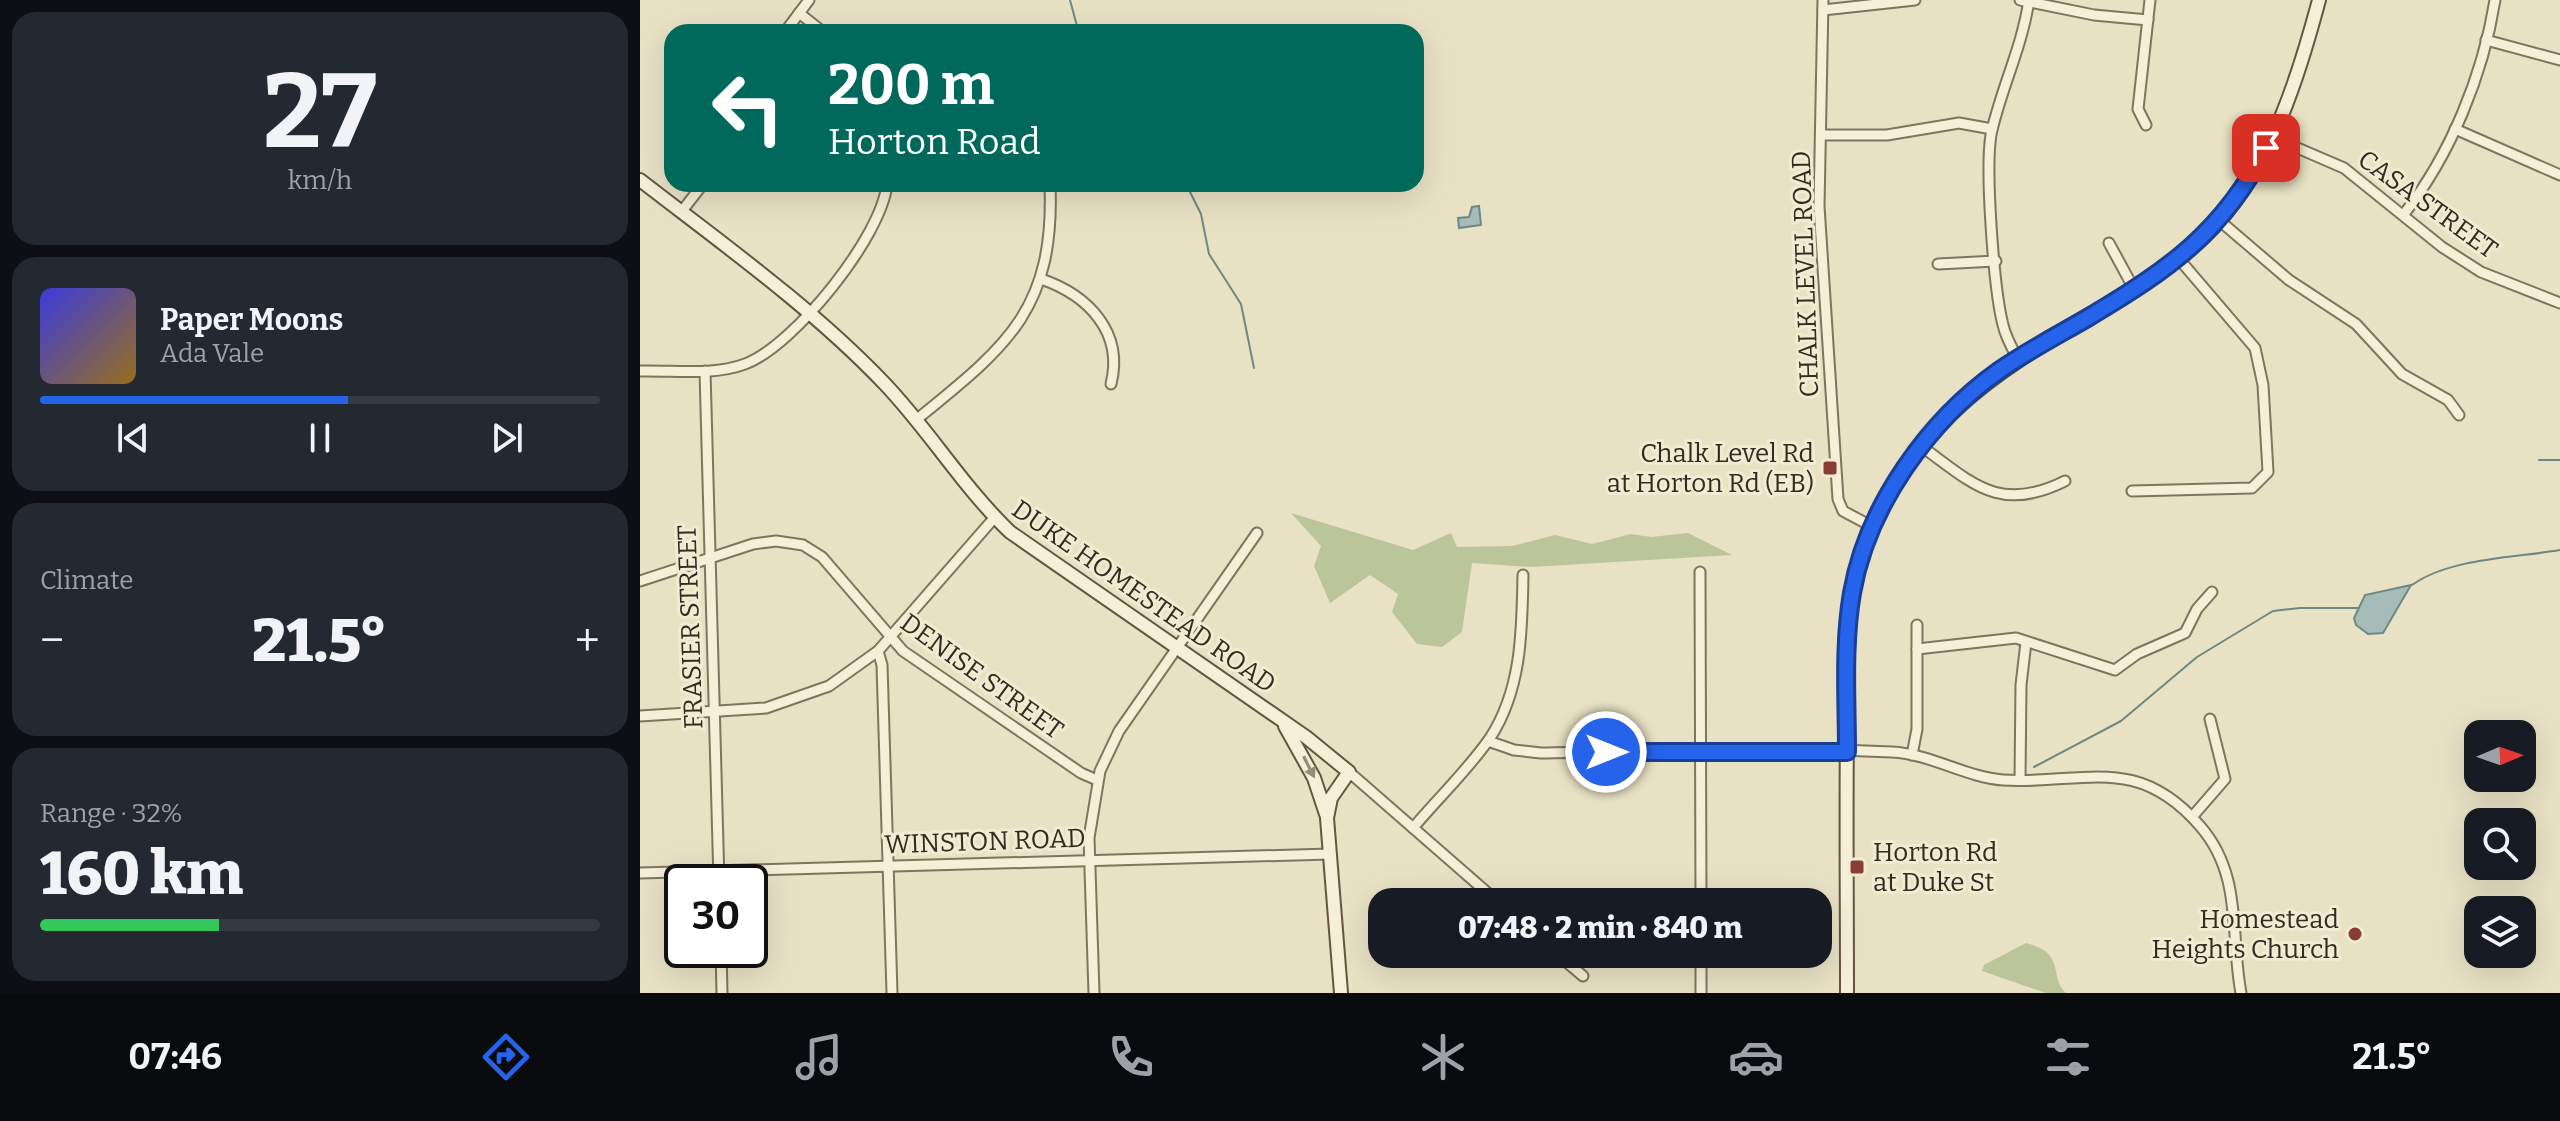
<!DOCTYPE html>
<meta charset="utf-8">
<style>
body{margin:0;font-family:Bitter,serif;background:#242831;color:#f1f3f6;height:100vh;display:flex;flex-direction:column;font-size:30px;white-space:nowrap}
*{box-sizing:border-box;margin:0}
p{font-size:26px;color:#9ea1a6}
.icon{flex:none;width:44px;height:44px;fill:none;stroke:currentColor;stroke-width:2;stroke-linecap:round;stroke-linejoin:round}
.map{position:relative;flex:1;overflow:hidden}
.sheet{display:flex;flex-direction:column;gap:12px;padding:12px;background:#0d0f14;width:640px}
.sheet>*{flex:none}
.banner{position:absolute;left:24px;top:24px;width:760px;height:168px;border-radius:24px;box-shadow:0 8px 32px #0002;background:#00695c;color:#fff;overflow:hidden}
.needle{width:52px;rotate:88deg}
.buttons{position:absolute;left:1824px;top:720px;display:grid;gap:16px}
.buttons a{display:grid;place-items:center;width:72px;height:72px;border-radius:16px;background:#171b24;box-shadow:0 8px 32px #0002;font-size:40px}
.speed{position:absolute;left:24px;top:864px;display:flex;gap:16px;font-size:40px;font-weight:700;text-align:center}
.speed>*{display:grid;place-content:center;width:104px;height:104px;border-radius:50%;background:#171b24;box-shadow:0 8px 32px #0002;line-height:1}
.speed .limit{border:4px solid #111;border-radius:12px;background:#fff;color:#111}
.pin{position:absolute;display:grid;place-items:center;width:68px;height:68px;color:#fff;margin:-34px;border-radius:16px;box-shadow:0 4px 12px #0006}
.me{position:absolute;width:88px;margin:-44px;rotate:90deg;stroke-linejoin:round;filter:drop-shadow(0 0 6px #0008)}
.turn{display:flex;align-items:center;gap:28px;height:168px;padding:0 32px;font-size:36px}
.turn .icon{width:104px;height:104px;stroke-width:2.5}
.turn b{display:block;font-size:56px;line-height:68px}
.big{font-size:60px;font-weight:800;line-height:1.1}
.sheet .widget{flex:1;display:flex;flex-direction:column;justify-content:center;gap:12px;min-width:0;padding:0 28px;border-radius:24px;background:#242831}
.sheet .dial{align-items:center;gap:0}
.dial b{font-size:104px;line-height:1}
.song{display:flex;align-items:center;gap:24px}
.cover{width:96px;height:96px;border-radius:12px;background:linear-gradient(135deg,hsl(240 70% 55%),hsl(40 70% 35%))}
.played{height:8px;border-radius:4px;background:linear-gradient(90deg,#2563eb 55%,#363941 55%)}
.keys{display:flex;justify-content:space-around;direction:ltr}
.heat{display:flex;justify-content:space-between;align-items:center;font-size:44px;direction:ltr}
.charge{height:12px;border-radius:6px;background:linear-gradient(90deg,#34c759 32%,#363941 0)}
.trip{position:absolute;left:728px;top:888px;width:464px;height:80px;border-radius:24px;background:#171b24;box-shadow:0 8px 32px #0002;font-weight:800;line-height:80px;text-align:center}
.dock{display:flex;height:128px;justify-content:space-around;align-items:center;background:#090b0e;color:#9ea1a6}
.dock .icon{width:56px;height:56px}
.dock .selected{color:#2563eb}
.dock b{font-size:36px;color:#f1f3f6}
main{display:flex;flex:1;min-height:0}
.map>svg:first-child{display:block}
.green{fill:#bbc59a}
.water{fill:#a5bcb8;stroke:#6e8985;stroke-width:2}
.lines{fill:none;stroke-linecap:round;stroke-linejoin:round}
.stream{stroke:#6e8985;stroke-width:2}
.street-casing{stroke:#81745d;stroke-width:13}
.secondary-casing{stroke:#635540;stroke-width:16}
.street{stroke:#f4efd6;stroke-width:9}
.secondary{stroke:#f4efd6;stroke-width:12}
.oneway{fill:#948d7a}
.route-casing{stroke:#184099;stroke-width:20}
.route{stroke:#2563eb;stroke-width:14}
.poi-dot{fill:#893d34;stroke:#f1ebd3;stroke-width:3}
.labels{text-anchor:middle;stroke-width:6;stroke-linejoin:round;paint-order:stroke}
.street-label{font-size:26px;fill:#332b1f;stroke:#f1ebd3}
.poi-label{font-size:26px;fill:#332b1f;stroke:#f1ebd3;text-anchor:end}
</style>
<main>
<section class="sheet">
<div class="widget dial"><b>27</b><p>km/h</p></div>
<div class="widget">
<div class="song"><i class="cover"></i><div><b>Paper Moons</b><p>Ada Vale</p></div></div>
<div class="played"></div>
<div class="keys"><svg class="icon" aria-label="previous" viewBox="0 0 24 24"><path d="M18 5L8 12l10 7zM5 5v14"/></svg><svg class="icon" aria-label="pause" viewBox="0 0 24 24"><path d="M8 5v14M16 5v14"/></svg><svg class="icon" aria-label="next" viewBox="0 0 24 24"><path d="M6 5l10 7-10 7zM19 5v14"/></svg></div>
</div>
<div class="widget"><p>Climate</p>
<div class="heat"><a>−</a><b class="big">21.5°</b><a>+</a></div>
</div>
<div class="widget"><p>Range · 32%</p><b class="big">160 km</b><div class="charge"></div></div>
</section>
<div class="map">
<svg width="1920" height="993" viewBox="0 0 1920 993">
<rect width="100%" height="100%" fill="#e8e1c4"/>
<g class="green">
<polygon points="651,513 773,550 811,533 817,547 872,546 915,535 952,544 991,534 1011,537 1048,533 1092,555 891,567 832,563 822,632 802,647 777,644 752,612 758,594 730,575 690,603 674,566 681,546"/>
<path d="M1386,943c41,10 22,33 40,50h-20l-64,-22 2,-6z"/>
</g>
<g class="water">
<polygon points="839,206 841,225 819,228 818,218 829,217 832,207"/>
<polygon points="1771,585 1743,633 1728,634 1716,625 1714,618 1725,595"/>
</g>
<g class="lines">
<g class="stream">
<polyline points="430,0 437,26"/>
<polyline points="546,184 561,214 569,254 601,304 614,368"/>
<polyline points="1899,460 1920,460"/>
<path d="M1772,585c38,-27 101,-27 148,-35"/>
<polyline points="1394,767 1481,721 1557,657 1633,611 1660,608 1719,608"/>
</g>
<g class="street-casing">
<g id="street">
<polyline points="1183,0 1179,206 1198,499 1203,511 1233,527"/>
<polyline points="1380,0 1454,15 1508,20"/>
<polyline points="1183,10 1275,0"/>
<polyline points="159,13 183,32"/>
<polyline points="145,32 169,0"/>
<polyline points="1846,40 1920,60"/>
<polyline points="1506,125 1498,109 1510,0"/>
<polyline points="1815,129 1920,175"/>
<polyline points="1181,135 1247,135 1319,123 1352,129"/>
<polyline points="1632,137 1704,168 1802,247 1841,272 1920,303"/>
<polyline points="42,211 63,184"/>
<path d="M1764,214c47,-60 79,-139 91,-214"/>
<polyline points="1580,221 1649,280 1716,324 1762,374 1808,400 1819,415"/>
<polyline points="1469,243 1494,289"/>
<polyline points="1298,264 1356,261"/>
<path d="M401,279c47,16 83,53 70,105"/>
<path d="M1378,359c-6,-11 -12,-21 -15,-34 -9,-35 -19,-162 -11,-195 11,-46 30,-83 37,-130"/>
<path d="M0,371c33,-1 73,5 105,-7 49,-18 137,-128 142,-180"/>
<polyline points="65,371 79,882"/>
<path d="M276,420c91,-74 139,-110 134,-236"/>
<path d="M1281,446c51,37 78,68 144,35"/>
<polyline points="1492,491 1612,488 1628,472 1623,385 1615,348 1539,259"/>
<polyline points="1060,572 1061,902"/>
<polyline points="0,581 113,544 136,541 163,545 182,557 263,651 441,773 457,780"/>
<polyline points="1277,649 1376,638 1475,670 1497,654 1545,633 1557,609 1572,592"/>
<polyline points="238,651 242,665 252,993"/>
<polyline points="0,716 126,708 189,686 238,651 355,517"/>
<path d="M848,741l26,9 27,3c116,-2 235,-7 351,-1 39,2 73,25 111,28 79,5 133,-28 197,46 43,49 30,109 41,167"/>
<polyline points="1272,755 1277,729 1277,625"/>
<polyline points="709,772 858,902"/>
<polyline points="1380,780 1381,685 1386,642"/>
<polyline points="1552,817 1585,779 1570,719"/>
<path d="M773,828c25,-30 55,-58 77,-90 32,-49 32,-108 33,-163"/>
<polyline points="0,873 690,854"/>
<polyline points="81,950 82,993"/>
<polyline points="917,954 943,976"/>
<polyline points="454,993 449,838 460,771 479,731 617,533"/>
<polyline points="1061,993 1061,954"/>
</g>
</g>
<g class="secondary-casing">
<g id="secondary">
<path d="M0,180c84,65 170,126 244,203 45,47 79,104 126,149l296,205 43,35 -18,26 -4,20 14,175"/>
<polyline points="645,726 674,778 686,814"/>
<path d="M1207,993c0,-89 -1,-177 0,-266 1,-58 -4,-118 16,-173 43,-125 125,-178 233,-241 45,-27 91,-54 125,-94 52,-60 78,-144 98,-219"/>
</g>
</g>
<use href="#street" class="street"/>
<use href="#secondary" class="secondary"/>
</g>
<defs><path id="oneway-solid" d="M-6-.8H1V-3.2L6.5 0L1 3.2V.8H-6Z" transform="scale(2)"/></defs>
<use class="oneway" href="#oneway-solid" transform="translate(669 767) rotate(63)"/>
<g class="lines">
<g class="route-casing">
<path id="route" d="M966,752h241c0,-52 -4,-107 5,-159 15,-87 77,-173 148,-223 29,-20 60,-36 89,-53 79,-47 134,-85 177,-169"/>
</g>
<use href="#route" class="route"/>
</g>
<g class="poi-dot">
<rect x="1182" y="460" width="16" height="16" rx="4"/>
<rect x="1209" y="859" width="16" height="16" rx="4"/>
<circle cx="1715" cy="934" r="8"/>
</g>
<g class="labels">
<g class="street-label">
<text transform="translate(1788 204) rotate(36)" y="9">CASA STREET</text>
<text transform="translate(1165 274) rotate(-92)" y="9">CHALK LEVEL ROAD</text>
<text transform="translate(504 596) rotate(35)" y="9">DUKE HOMESTEAD ROAD</text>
<text transform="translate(50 627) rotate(-92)" y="9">FRASIER STREET</text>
<text transform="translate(342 676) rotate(36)" y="9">DENISE STREET</text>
<text transform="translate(345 841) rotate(-2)" y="9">WINSTON ROAD</text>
</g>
<g class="poi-label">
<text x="1174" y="462">Chalk Level Rd<tspan x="1174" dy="30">at Horton Rd (EB)</tspan></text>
<text x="1233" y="861" text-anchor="start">Horton Rd<tspan x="1233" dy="30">at Duke St</tspan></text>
<text x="1699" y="928">Homestead<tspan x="1699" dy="30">Heights Church</tspan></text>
</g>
</g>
</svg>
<div class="buttons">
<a><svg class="needle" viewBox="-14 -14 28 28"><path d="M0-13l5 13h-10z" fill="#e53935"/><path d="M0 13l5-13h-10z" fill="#9ea1a6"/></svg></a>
<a><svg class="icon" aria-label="search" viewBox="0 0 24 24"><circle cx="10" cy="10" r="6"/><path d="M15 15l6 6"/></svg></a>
<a><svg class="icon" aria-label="layers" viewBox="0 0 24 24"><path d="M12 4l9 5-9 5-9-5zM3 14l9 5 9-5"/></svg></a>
</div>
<div class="speed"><div class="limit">30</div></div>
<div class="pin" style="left:1626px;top:148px;background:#d93025"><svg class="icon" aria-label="arrive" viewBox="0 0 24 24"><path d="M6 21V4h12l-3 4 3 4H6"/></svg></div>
<svg class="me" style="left:966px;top:752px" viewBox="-20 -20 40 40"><circle r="17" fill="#2563eb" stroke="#fff" stroke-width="3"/><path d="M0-11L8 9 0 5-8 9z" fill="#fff"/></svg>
<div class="trip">07:48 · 2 min · 840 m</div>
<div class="banner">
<div class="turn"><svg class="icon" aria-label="left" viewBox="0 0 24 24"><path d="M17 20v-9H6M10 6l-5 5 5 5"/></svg><div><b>200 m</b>Horton Road</div></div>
</div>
</div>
</main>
<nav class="dock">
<b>07:46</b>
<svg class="icon selected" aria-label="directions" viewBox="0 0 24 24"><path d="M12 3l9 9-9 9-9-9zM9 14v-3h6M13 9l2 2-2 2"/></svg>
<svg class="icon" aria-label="music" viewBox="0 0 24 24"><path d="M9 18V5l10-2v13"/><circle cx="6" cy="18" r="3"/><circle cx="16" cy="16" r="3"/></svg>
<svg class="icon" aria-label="phone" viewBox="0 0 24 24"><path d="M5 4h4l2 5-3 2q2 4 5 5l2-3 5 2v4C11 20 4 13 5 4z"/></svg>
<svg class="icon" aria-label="climate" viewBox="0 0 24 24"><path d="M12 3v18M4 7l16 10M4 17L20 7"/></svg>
<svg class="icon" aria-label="car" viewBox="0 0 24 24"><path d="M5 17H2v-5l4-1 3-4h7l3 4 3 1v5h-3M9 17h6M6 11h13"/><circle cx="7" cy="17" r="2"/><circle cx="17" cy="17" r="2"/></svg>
<svg class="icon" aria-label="filters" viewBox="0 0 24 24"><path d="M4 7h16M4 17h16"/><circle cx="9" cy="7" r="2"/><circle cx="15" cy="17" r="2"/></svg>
<b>21.5°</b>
</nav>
